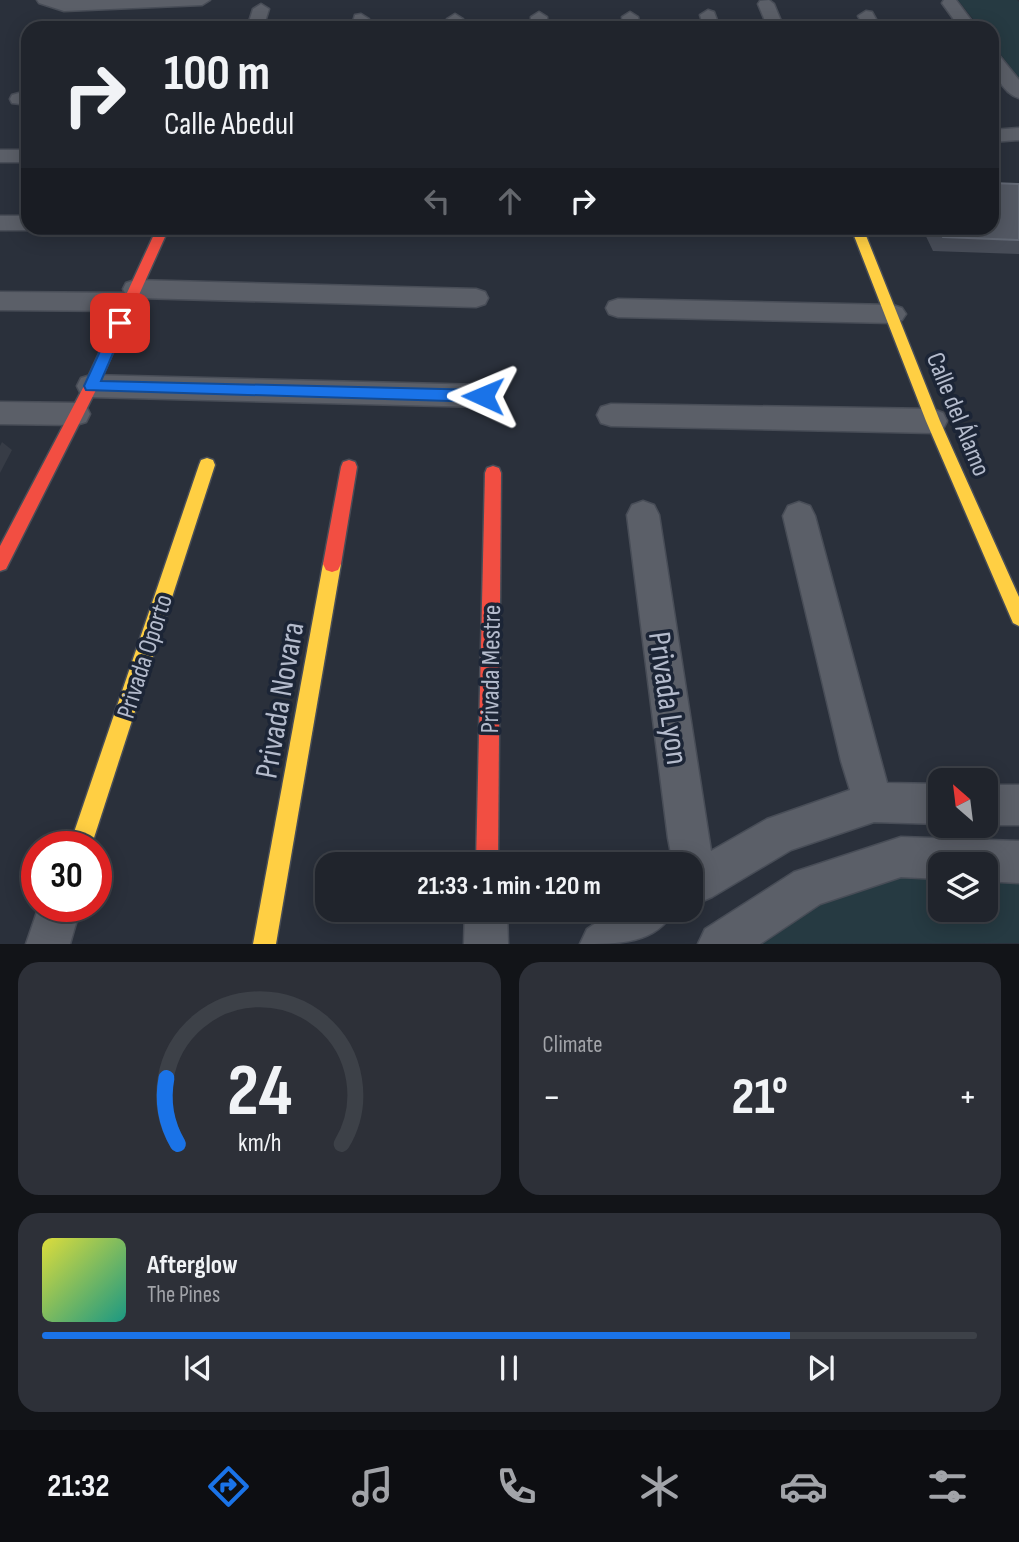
<!DOCTYPE html>
<meta charset="utf-8">
<style>
body{margin:0;font-family:"Sofia Sans Condensed",sans-serif;background:#2d3038;color:#f1f3f6;height:100vh;display:flex;flex-direction:column;font-size:26px;white-space:nowrap}
*{box-sizing:border-box;margin:0}
p{font-size:23px;color:#a2a4a9}
.icon{flex:none;width:38px;height:38px;fill:none;stroke:currentColor;stroke-width:2;stroke-linecap:round;stroke-linejoin:round}
.map{position:relative;height:944px;overflow:hidden}
.panel{display:flex;flex-direction:column;gap:18px;padding:18px;background:#121418;flex:1}
.panel>*{flex:none}
.guide{position:absolute;left:21px;top:21px;width:978px;height:214px;border-radius:21px;box-shadow:0 4px 18px #0003,0 0 0 2px #3d4148;background:#20242c;color:#f1f3f6;overflow:hidden}
.needle{width:46px;rotate:332deg}
.buttons{position:absolute;left:928px;top:768px;display:grid;gap:14px}
.buttons a{display:grid;place-items:center;width:70px;height:70px;border-radius:14px;background:#20242c;box-shadow:0 4px 18px #0003,0 0 0 2px #3d4148;font-size:35px}
.speed{position:absolute;left:21px;top:831px;display:flex;gap:14px;font-size:35px;font-weight:700;text-align:center}
.speed>*{display:grid;place-content:center;width:91px;height:91px;border-radius:50%;background:#20242c;box-shadow:0 4px 18px #0003,0 0 0 2px #3d4148;line-height:1}
.speed .limit{border:10px solid #d22;background:#fff;color:#111}
.pin{position:absolute;display:grid;place-items:center;width:60px;height:60px;color:#fff;margin:-30px;border-radius:14px;box-shadow:0 4px 10px #0006}
.me{position:absolute;width:77px;margin:-38px;rotate:271deg;stroke-linejoin:round;filter:drop-shadow(0 0 5px #0008)}
.turn{display:flex;align-items:center;gap:24px;height:147px;padding:0 28px;font-size:32px}
.turn .icon{width:91px;height:91px;stroke-width:2.5}
.turn b{display:block;font-size:49px;line-height:60px}
.lanes{display:flex;align-items:center;height:66px;padding:0 28px;background:#0003;justify-content:center;gap:35px;direction:ltr}
.lanes .off{opacity:.35}
.big{font-size:52px;font-weight:700;line-height:1.1}
.panel .widget{flex:1;display:flex;flex-direction:column;justify-content:center;gap:10px;min-width:0;padding:0 24px;border-radius:21px;background:#2d3038}
.panel .dial{align-items:center;gap:0}
.dial svg{height:182px;overflow:visible;fill:none;stroke:#3d4148;stroke-width:7;stroke-linecap:round;text-anchor:middle}
.dial text{fill:#f1f3f6;stroke:none}
.song{display:flex;align-items:center;gap:21px}
.cover{width:84px;height:84px;border-radius:10px;background:linear-gradient(135deg,hsl(60 70% 55%),hsl(170 70% 35%))}
.played{height:7px;border-radius:4px;background:linear-gradient(90deg,#1a73e8 80%,#3d4148 80%)}
.keys{display:flex;justify-content:space-around;direction:ltr}
.heat{display:flex;justify-content:space-between;align-items:center;font-size:38px;direction:ltr}
.panel .tiles{flex:1;display:grid;gap:18px;grid-template-columns:1fr 1fr}
.widget:last-child{grid-column:span 2}
.trip{position:absolute;left:315px;top:852px;width:388px;height:70px;border-radius:21px;background:#20242c;box-shadow:0 4px 18px #0003,0 0 0 2px #3d4148;font-weight:700;line-height:70px;text-align:center}
.tab-bar{display:flex;height:112px;justify-content:space-around;align-items:center;background:#0d0e12;color:#a2a4a9}
.tab-bar .icon{width:49px;height:49px}
.tab-bar .selected{color:#1a73e8}
.tab-bar b{font-size:32px;color:#f1f3f6}
.map>svg:first-child{display:block}
.green{fill:#263a42}
.lines{fill:none;stroke-linecap:round;stroke-linejoin:round}
.street-casing{stroke:#484d57;stroke-width:3}
.slow-casing{stroke:#484d57;stroke-width:3}
.jam-casing{stroke:#484d57;stroke-width:3}
.street{fill:#5b5f68;fill-rule:evenodd}
.slow{fill:#ffcf43;fill-rule:evenodd}
.jam{fill:#f24e42;fill-rule:evenodd}
.wall{fill:#474c57}
.shaded-wall{fill:#373c46}
.building{fill:#535863;stroke:#626874;stroke-width:2}
.route{fill:#1a73e8;stroke:#114b97;stroke-width:2}
.labels{text-anchor:middle;stroke-width:7;stroke-linejoin:round;paint-order:stroke}
.street-label{font-size:26px;fill:#b4bbcc;stroke:#1c2536}
.near-street-label{font-size:32px;fill:#b4bbcc;stroke:#1c2536}
</style>
<div class="map">
<svg width="1019" height="944" viewBox="0 0 1019 944">
<rect width="100%" height="100%" fill="#2a303b"/>
<g class="green">
<polygon points="958,0 1017,0 1019,2 1019,78 992,43 992,28 980,28"/>
<polygon points="940,865 940,910 985,910 985,866 1019,867 1019,943 752,944 825,895"/>
</g>
<g class="lines">
<g class="street-casing">
<g id="street">
<polygon points="37,0 210,0 202,5 64,11 39,3"/>
<polygon points="769,0 774,4 784,28 768,28 758,4 760,1"/>
<polygon points="944,0 956,0 977,28 960,28 942,3"/>
<polygon points="261,4 269,9 263,28 247,28 253,9"/>
<polygon points="708,10 714,12 720,28 704,28 700,15"/>
<polygon points="866,11 872,12 881,28 865,28 858,16"/>
<polygon points="539,12 547,17 547,28 531,28 531,17"/>
<polygon points="630,12 638,17 640,28 624,28 622,17"/>
<polygon points="361,14 369,19 367,28 351,28 355,15"/>
<polygon points="455,14 463,19 462,28 446,28 447,19"/>
<path d="M992,53l6,1 21,26v18c-18,-5 -27,-29 -27,-45z"/>
<polygon points="19,93 28,93 28,105 12,103 10,99 12,95"/>
<polygon points="1019,128 1019,140 992,142 992,130"/>
<rect x="0" y="150" width="28" height="12"/>
<polygon points="0,216 28,216 28,228 36,228 28,230 0,230"/>
<polygon points="135,280 476,289 485,292 488,298 485,304 476,307 139,298 141,302 138,308 129,311 0,310 0,292 125,293 123,289 126,283"/>
<polygon points="618,299 893,305 902,308 906,314 902,320 893,323 618,317 609,314 606,308 609,302"/>
<polygon points="91,375 483,385 493,388 497,396 493,404 483,407 91,397 81,394 77,386 81,378"/>
<polygon points="0,402 76,403 86,406 90,414 86,422 76,425 0,424"/>
<polygon points="611,404 933,409 943,413 947,421 943,429 933,433 611,426 601,423 597,415 601,407"/>
<polygon points="643,501 654,505 659,515 711,851 767,819 850,790 841,761 783,516 788,506 799,502 810,506 815,516 887,783 940,784 940,824 874,822 791,850 712,897 691,906 691,864 673,864 668,838 627,515 632,505"/>
<rect x="985" y="785" width="34" height="40"/>
<polygon points="901,837 1019,841 1019,883 985,881 985,864 940,864 940,879 901,877 820,904 760,944 698,944 705,929 794,872"/>
<polygon points="39,906 81,906 70,944 26,944"/>
<polygon points="465,910 507,910 508,944 464,944"/>
<path d="M615,910h59c-17,34 -56,34 -94,34l7,-15z"/>
</g>
</g>
<g class="slow-casing">
<g id="slow">
<polygon points="851,228 863,228 940,421 1019,597 1019,626 1013,623 926,421"/>
<polygon points="207,458 213,460 215,465 91,847 69,847 199,465 201,460"/>
<polygon points="332,556 338,558 341,564 276,944 253,944 323,564 326,558"/>
</g>
</g>
<g class="jam-casing">
<g id="jam">
<polygon points="157,228 169,228 98,386 6,569 0,571 0,546 84,386"/>
<polygon points="349,460 355,462 357,467 341,564 338,570 332,572 326,570 323,564 341,467 343,462"/>
<polygon points="493,466 499,468 501,473 498,864 476,864 485,473 487,468"/>
</g>
</g>
<use href="#street" class="street"/>
<use href="#slow" class="slow"/>
<use href="#jam" class="jam"/>
</g>
<polygon class="wall" points="1019,184 1019,254 933,251 922,228 992,228"/>
<polygon class="shaded-wall" points="2,442 12,450 0,473 0,446"/>
<polygon class="building" points="992,183 1019,184 1019,240 943,237 939,228 992,228"/>
<polygon class="route" points="120,318 126,323 101,381 483,390 490,396 483,402 86,390 84,386 113,323"/>
<g class="labels">
<g class="street-label">
<text transform="translate(959 414) rotate(68)" y="9">Calle del Álamo</text>
<text transform="translate(144 656) rotate(-72)" y="9">Privada Oporto</text>
<text transform="translate(490 669) rotate(-89)" y="9">Privada Mestre</text>
</g>
<g class="near-street-label">
<text transform="translate(669 698) rotate(82)" y="11">Privada Lyon</text>
<text transform="translate(279 700) rotate(-80)" y="11">Privada Novara</text>
</g>
</g>
</svg>
<div class="buttons">
<a><svg class="needle" viewBox="-14 -14 28 28"><path d="M0-13l5 13h-10z" fill="#e53935"/><path d="M0 13l5-13h-10z" fill="#a2a4a9"/></svg></a>
<a><svg class="icon" aria-label="layers" viewBox="0 0 24 24"><path d="M12 4l9 5-9 5-9-5zM3 14l9 5 9-5"/></svg></a>
</div>
<div class="speed"><div class="limit">30</div></div>
<div class="pin" style="left:120px;top:323px;background:#d93025"><svg class="icon" aria-label="arrive" viewBox="0 0 24 24"><path d="M6 21V4h12l-3 4 3 4H6"/></svg></div>
<svg class="me" style="left:483px;top:396px" viewBox="-20 -20 40 40"><path d="M0-17L14 15 0 8-14 15z" fill="#1a73e8" stroke="#fff" stroke-width="4"/></svg>
<div class="trip">21:33 · 1 min · 120 m</div>
<div class="guide">
<div class="turn"><svg class="icon" aria-label="right" viewBox="0 0 24 24"><path d="M7 20v-9h11M14 6l5 5-5 5"/></svg><div><b>100 m</b>Calle Abedul</div></div>
<div class="lanes"><svg class="icon off" aria-label="left" viewBox="0 0 24 24"><path d="M17 20v-9H6M10 6l-5 5 5 5"/></svg><svg class="icon off" aria-label="ahead" viewBox="0 0 24 24"><path d="M12 20V5M6 11l6-6 6 6"/></svg><svg class="icon" aria-label="right" viewBox="0 0 24 24"><path d="M7 20v-9h11M14 6l5 5-5 5"/></svg></div>
</div>
</div>
<section class="panel">
<div class="tiles">
<div class="widget dial"><svg viewBox="0 0 100 80">
<path d="M14 69A42 42 0 1 1 86 69"/>
<path d="M14 69A42 42 0 0 1 9 40" stroke="#1a73e8"/>
<text x="50" y="56" font-size="32" font-weight="700">24</text>
<text x="50" y="72" font-size="11">km/h</text>
</svg></div>
<div class="widget"><p>Climate</p>
<div class="heat"><a>−</a><b class="big">21°</b><a>+</a></div>
</div>
<div class="widget">
<div class="song"><i class="cover"></i><div><b>Afterglow</b><p>The Pines</p></div></div>
<div class="played"></div>
<div class="keys"><svg class="icon" aria-label="previous" viewBox="0 0 24 24"><path d="M18 5L8 12l10 7zM5 5v14"/></svg><svg class="icon" aria-label="pause" viewBox="0 0 24 24"><path d="M8 5v14M16 5v14"/></svg><svg class="icon" aria-label="next" viewBox="0 0 24 24"><path d="M6 5l10 7-10 7zM19 5v14"/></svg></div>
</div>
</div>
</section>
<nav class="tab-bar">
<b>21:32</b>
<svg class="icon selected" aria-label="directions" viewBox="0 0 24 24"><path d="M12 3l9 9-9 9-9-9zM9 14v-3h6M13 9l2 2-2 2"/></svg>
<svg class="icon" aria-label="music" viewBox="0 0 24 24"><path d="M9 18V5l10-2v13"/><circle cx="6" cy="18" r="3"/><circle cx="16" cy="16" r="3"/></svg>
<svg class="icon" aria-label="phone" viewBox="0 0 24 24"><path d="M5 4h4l2 5-3 2q2 4 5 5l2-3 5 2v4C11 20 4 13 5 4z"/></svg>
<svg class="icon" aria-label="climate" viewBox="0 0 24 24"><path d="M12 3v18M4 7l16 10M4 17L20 7"/></svg>
<svg class="icon" aria-label="car" viewBox="0 0 24 24"><path d="M5 17H2v-5l4-1 3-4h7l3 4 3 1v5h-3M9 17h6M6 11h13"/><circle cx="7" cy="17" r="2"/><circle cx="17" cy="17" r="2"/></svg>
<svg class="icon" aria-label="filters" viewBox="0 0 24 24"><path d="M4 7h16M4 17h16"/><circle cx="9" cy="7" r="2"/><circle cx="15" cy="17" r="2"/></svg>
</nav>
